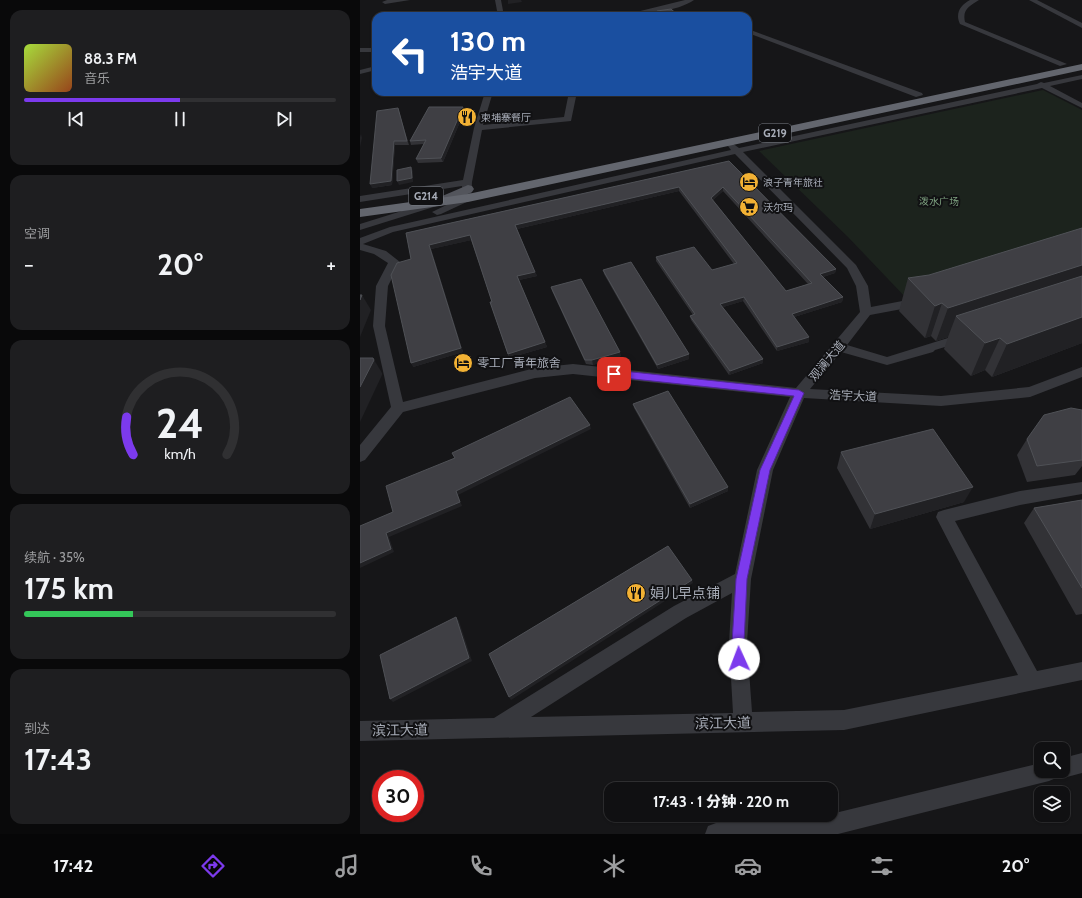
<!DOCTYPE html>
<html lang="zh">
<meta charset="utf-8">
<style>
body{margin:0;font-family:Cabin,"Noto Sans SC",sans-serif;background:#1e1e20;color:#f1f3f6;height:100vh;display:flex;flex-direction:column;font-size:15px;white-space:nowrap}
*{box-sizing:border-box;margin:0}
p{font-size:13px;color:#9c9d9f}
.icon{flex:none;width:22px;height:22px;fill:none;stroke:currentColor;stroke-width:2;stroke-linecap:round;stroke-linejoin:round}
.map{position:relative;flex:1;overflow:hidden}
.panel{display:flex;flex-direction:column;gap:10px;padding:10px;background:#09090a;width:360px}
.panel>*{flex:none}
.top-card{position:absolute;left:12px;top:12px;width:380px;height:84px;border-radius:12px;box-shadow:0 1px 3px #0004,0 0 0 1px #303032;background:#1a4fa0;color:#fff;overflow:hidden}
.fabs{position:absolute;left:674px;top:742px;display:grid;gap:8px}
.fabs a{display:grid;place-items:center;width:36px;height:36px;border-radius:8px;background:#101012;box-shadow:0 1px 3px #0004,0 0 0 1px #303032;font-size:20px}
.speed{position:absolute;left:12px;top:770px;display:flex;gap:8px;font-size:20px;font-weight:700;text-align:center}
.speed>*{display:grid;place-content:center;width:52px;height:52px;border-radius:50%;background:#101012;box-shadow:0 1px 3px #0004,0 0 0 1px #303032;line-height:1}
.speed .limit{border:6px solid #d22;background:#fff;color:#111}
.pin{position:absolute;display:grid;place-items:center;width:34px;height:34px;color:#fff;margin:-17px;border-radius:8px;box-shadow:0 2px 6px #0006}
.me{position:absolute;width:44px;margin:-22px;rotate:358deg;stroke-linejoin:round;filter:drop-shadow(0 0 3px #0008)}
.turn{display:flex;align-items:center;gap:14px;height:84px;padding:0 12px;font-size:18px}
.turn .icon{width:52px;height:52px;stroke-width:2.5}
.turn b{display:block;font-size:28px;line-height:34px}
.big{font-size:30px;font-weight:800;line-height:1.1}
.panel .widget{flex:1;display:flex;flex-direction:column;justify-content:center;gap:6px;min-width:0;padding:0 14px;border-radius:12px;background:#1e1e20}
.panel .dial{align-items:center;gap:0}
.dial svg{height:104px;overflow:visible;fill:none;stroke:#303032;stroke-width:7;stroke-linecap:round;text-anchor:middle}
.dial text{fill:#f1f3f6;stroke:none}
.song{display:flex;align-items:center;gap:12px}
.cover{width:48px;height:48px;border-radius:6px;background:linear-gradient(135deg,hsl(80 70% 55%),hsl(20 70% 35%))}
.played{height:4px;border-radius:2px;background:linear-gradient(90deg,#7c3aed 50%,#303032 50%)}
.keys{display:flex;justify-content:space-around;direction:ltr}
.heat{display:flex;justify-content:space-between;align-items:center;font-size:22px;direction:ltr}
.charge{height:6px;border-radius:3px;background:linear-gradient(90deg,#34c759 35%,#303032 0)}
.trip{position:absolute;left:244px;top:782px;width:234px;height:40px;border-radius:12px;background:#101012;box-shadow:0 1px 3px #0004,0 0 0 1px #303032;font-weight:800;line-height:40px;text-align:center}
.tabs{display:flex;height:64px;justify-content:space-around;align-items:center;background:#060607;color:#9c9d9f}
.tabs .icon{width:28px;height:28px}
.tabs .selected{color:#7c3aed}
.tabs b{font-size:18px;color:#f1f3f6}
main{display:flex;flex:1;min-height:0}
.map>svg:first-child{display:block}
.green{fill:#1c231d}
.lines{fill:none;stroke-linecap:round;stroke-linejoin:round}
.minor{fill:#37383d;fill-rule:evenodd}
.major{fill:#53555c;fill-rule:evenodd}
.highway{fill:#63666e;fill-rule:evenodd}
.wall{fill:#323236;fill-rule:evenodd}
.shaded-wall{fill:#212124}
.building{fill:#3f3f44;stroke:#4f5156;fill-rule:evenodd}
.route{fill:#7c3aed;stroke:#51269a}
.labels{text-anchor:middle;stroke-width:4;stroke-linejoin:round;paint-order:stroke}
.far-poi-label{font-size:10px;fill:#a8adb8;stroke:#111113;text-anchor:start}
.far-park-label{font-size:10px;fill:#7fa381;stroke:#111113}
.shield{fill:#111113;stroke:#7b7e86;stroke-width:1}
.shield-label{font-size:11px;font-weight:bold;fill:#a8adb8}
.street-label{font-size:12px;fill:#a8adb8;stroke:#111113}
.poi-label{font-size:12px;fill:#a8adb8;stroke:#111113;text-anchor:start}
.near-poi-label{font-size:14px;fill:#a8adb8;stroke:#111113;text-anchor:start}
.near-street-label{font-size:14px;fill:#a8adb8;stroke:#111113}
</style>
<main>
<section class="panel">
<div class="widget">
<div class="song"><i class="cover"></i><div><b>88.3 FM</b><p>音乐</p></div></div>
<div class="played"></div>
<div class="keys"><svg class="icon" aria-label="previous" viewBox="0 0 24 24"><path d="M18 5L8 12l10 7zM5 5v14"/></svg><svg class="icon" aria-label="pause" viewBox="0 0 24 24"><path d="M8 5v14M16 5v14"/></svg><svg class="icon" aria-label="next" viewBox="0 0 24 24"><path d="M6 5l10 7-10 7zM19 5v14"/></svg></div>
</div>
<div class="widget"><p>空调</p>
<div class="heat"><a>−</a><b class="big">20°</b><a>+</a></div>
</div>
<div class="widget dial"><svg viewBox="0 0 100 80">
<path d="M14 69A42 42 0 1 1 86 69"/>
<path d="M14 69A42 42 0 0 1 9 40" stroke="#7c3aed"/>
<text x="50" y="56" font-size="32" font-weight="700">24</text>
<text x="50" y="72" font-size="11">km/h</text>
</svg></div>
<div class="widget"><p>续航 · 35%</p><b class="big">175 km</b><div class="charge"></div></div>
<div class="widget"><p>到达</p><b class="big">17:43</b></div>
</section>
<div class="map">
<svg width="722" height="834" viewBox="0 0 722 834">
<rect width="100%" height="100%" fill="#161618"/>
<polygon class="green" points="683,90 722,110 722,247 549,301 488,237 399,151"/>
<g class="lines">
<g class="minor">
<polygon points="50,0 25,4 22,2 27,0"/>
<polygon points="135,0 141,0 144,16 138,16"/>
<path d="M325,0h9c-15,11 -55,16 -74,16z"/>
<path d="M610,0h9c-9,6 -17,9 -14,22l102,42 -7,2 -100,-42c-5,-10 0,-19 10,-24z"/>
<polygon points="669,0 677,0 722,23 722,28"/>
<polygon points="388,29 562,93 563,95 556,97 388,33"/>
<rect x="0" y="48" width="16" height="4"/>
<polygon points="16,66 16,70 0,74 0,70"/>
<path d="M722,75v4l-32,7 32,17v5l-40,-20 -299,64 113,113 12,21 3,21 47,-9 6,4 -6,4 -48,9 -23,30 40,12 77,-24 4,1 2,3 -2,3 -33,10 -2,2 -46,13 -46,-13 -31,37 131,7 88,-9 53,-20v10l-52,20 -89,9 -137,-8 -31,72 -22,109 -4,64 5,69 92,-2 174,-35 -82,-158 2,-5 6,-2 76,-19 62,-9v12l-62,11 -65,16 82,150 45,-9v18l-238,50 -484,11v-20l134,-3 180,-112 61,-32 22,-104 33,-73 -217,-23 -38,4 -132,34 -38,48 -5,2v-17l31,-38 -18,-81 3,-40 12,-23 -14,-9 -14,-4v-12l30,-11 341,-77 -3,-4 4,-3 7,5 298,-64 4,-2 3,1zM375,154l112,114 9,18 4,26 -64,76 -223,-24 -38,4 -132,34 -18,-76 3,-40 12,-24 -14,-11 -23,-7 30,-12zM372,593l-3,50 4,70 -202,4 155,-99z"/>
<polygon points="125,92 133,92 123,125 204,117 209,92 217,92 211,121 122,130 112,182 111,200 81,214 77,215 72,212 103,197 102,186 0,202 0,196 103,180 114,128"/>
<polygon points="77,200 80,201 82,203 80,205 0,230 0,224"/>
<polygon points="722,753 722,773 703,778 697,776 696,778 689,781 478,834 345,834 348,826 356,823 438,822 681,763 681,771 703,771 703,758"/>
</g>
<polygon class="major" points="108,185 112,186 114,189 112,192 81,206 73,206 71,203 73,200"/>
<polygon class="highway" points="722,64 722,70 108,202 0,217 0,209 108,194"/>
</g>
<g class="wall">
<polygon points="297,11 319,16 299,16 298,14"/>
<polygon points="103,107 105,110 83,162 58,163 56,159 64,144 51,145 50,141"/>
<polygon points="38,108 49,145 35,145 32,185 12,188"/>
<path d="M369,161l107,108 -1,4 -12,4 20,20 -1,5 -48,15 15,25 -32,9 -34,-50 -20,6 40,52v4l-34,12 -38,-55 -1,-4 3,-1 -37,-54v-4l56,13 22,-6 -55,-73 -162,38 18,43 2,4 -18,4 26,62 2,5 -38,11 -19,-56h2l-21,-62 -40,9 32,103 -50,15 -2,-108 -5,-26zM363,191l85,93 -22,7 -73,-91z"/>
<polygon points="722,228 722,343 632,377 625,370 611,376 584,349 588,337 576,341 571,336 565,338 539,311 548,278 569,275"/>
<polygon points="243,270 329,354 329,359 298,369 244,274"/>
<polygon points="191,287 261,356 233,365 226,364 192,291"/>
<polygon points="273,404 368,491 330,508 274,408"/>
<polygon points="722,410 722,466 715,475 667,482 657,455 667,439"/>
<polygon points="481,452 604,502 510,529 477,468"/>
<polygon points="722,500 722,614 716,615 664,523 674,508"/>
</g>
<g class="shaded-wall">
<polygon points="148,0 161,0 162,2 148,4"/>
<polygon points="103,107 105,110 83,162 81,158"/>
<polygon points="1,134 2,138 0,147 0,137"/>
<polygon points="34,141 35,145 32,185 12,188 10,184"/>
<polygon points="51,167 53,171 53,182 39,185 37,181"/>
<polygon points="319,187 319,191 157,229 155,225"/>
<polygon points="363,187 363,191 351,202 351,198"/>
<polygon points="110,235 112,240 71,249 103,352 53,367 51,363 69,245"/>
<polygon points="722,265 722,292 596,316 588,337 576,341 588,308"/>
<polygon points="476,269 475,273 460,278 460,274"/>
<polygon points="175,272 177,276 159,280 157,276"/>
<polygon points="2,295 11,310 0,337 0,300"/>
<polygon points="384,297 383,301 360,308 360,304"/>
<polygon points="483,297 482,302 431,318 432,314"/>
<polygon points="582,303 571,336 565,338 575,306"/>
<polygon points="722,317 722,343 632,377 647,344"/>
<polygon points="449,337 449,342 417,351 417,347"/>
<polygon points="640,338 625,370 611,376 625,343"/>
<polygon points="185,342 187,347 149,358 148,354"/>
<polygon points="260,352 261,356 233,365 232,360"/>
<polygon points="329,354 329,359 298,369 297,365"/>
<polygon points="13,358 22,373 22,375 0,422 0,387"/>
<polygon points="403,359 403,363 369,375 370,371"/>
<polygon points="230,425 231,429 98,495 102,506 29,537 34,552 0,568 0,563 26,533 96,491"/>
<polygon points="368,487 368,491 330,508 330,504"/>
<polygon points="613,487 604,502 510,529 515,514"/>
<polygon points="332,580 333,583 151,700 149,697"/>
<polygon points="96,617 99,621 112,661 33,702 30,699"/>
</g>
<g class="building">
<polygon points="311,9 319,16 302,16 297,11"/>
<polygon points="69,107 103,107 81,158 56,159 66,140 50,141"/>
<polygon points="38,108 47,141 34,141 31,181 10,184 17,111"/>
<path d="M369,161l107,108 -16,5 23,23 -51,17 17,23 -32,10 -33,-50 -24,7 43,55 -33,12 -40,-55 5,-2 -39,-57 38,-10 18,23 25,-7 -58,-76 -164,38 20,47 -18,4 28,66 -37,12 -18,-52h2l-22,-67 -41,10 32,103 -50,15 -20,-88 6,-12 14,-4 -5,-26zM363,187l89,96 -26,8 -75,-93z"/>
<polygon points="51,167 52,178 37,181 37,170"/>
<polygon points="722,228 722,265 588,308 582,303 575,306 548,278 569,275"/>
<polygon points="271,262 329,354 297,365 243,270"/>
<polygon points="722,276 722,317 647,344 640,338 625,343 596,316"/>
<polygon points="221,279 260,352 232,360 225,360 191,287"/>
<polygon points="0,295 2,295 0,300"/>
<polygon points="0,358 13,358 14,360 0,387"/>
<polygon points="308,391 368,487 330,504 273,404"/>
<polygon points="210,397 230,425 96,491 100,502 26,533 31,549 0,563 0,526 33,512 26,486 95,458 92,453"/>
<polygon points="711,408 722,410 722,460 677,466 667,439 684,415"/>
<polygon points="573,429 613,487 515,514 481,452"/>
<polygon points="722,500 722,588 674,508"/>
<polygon points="308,546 332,580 149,697 129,654"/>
<polygon points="96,617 109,658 30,699 20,655"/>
</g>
<polygon class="route" points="254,370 439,390 444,393 410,470 387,579 384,643 385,659 383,663 379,665 375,663 372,643 376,579 400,470 434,396 254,377 249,374"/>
<defs>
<g id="restaurant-disc" transform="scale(1)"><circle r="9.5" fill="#f2b134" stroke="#111113"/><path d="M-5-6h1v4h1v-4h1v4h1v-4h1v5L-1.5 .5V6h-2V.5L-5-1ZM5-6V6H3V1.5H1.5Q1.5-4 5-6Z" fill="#111"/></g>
<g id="hotel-disc" transform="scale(1)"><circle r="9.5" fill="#f2b134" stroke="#111113"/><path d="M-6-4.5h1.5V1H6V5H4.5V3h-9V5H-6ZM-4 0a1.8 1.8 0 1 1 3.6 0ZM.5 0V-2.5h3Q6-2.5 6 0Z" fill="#111"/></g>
<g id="supermarket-disc" transform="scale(1)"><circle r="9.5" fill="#f2b134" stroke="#111113"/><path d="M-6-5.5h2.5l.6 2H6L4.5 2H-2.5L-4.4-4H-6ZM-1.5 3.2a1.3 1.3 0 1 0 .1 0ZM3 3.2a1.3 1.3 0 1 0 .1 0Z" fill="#111"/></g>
</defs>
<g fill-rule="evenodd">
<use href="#restaurant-disc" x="107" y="117"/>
<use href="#hotel-disc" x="389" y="182"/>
<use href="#supermarket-disc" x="389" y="207"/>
<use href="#hotel-disc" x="103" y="363"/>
<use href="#restaurant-disc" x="276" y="593"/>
</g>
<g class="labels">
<g class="far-poi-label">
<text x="121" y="121">柬埔寨餐厅</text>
<text x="403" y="186">浪子青年旅社</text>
<text x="403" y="211">沃尔玛</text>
</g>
<g class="far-park-label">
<text x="579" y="205">泼水广场</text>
</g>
<g class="shield">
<rect x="399" y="124" width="32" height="18" rx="3"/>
<rect x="49" y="187" width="34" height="18" rx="3"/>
</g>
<g class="shield-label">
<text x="415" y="137">G219</text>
<text x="66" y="200">G214</text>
</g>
<g class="street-label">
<text transform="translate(467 361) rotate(-50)" y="4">观澜大道</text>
<text transform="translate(493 396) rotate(3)" y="4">浩宇大道</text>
</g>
<g class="poi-label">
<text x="117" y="367">零工厂青年旅舍</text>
</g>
<g class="near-poi-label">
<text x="290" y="598">娟儿早点铺</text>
</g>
<g class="near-street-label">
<text transform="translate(363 723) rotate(-1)" y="5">滨江大道</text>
<text transform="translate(40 730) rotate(-1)" y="5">滨江大道</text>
</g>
</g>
</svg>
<div class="fabs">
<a><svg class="icon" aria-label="search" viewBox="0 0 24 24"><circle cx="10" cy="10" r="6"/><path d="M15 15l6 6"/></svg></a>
<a><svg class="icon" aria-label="layers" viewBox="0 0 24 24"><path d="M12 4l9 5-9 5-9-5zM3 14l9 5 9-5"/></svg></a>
</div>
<div class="speed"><div class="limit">30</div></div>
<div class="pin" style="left:254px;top:374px;background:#d93025"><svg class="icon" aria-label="arrive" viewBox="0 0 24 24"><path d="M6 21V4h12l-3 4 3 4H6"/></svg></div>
<svg class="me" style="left:379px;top:659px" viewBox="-20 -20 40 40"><circle r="19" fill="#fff"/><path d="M0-13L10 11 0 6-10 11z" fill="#7c3aed"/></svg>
<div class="trip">17:43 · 1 分钟 · 220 m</div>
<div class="top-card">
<div class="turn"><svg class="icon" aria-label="left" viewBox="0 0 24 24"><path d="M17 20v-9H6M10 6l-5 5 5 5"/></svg><div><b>130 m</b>浩宇大道</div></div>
</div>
</div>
</main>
<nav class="tabs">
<b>17:42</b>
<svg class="icon selected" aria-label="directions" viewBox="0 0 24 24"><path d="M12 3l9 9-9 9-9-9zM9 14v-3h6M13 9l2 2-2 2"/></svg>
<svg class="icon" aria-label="music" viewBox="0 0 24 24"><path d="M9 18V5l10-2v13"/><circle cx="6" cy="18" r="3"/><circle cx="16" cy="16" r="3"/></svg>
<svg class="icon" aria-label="phone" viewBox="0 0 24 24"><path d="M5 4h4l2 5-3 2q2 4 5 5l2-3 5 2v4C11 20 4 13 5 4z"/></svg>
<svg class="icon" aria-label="climate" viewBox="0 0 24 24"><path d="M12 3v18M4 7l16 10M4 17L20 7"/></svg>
<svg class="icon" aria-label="car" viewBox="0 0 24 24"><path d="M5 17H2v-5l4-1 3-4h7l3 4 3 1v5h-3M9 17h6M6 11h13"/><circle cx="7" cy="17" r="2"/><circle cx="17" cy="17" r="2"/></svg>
<svg class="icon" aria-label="filters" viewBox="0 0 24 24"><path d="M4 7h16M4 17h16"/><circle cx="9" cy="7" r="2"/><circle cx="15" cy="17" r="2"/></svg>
<b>20°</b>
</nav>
